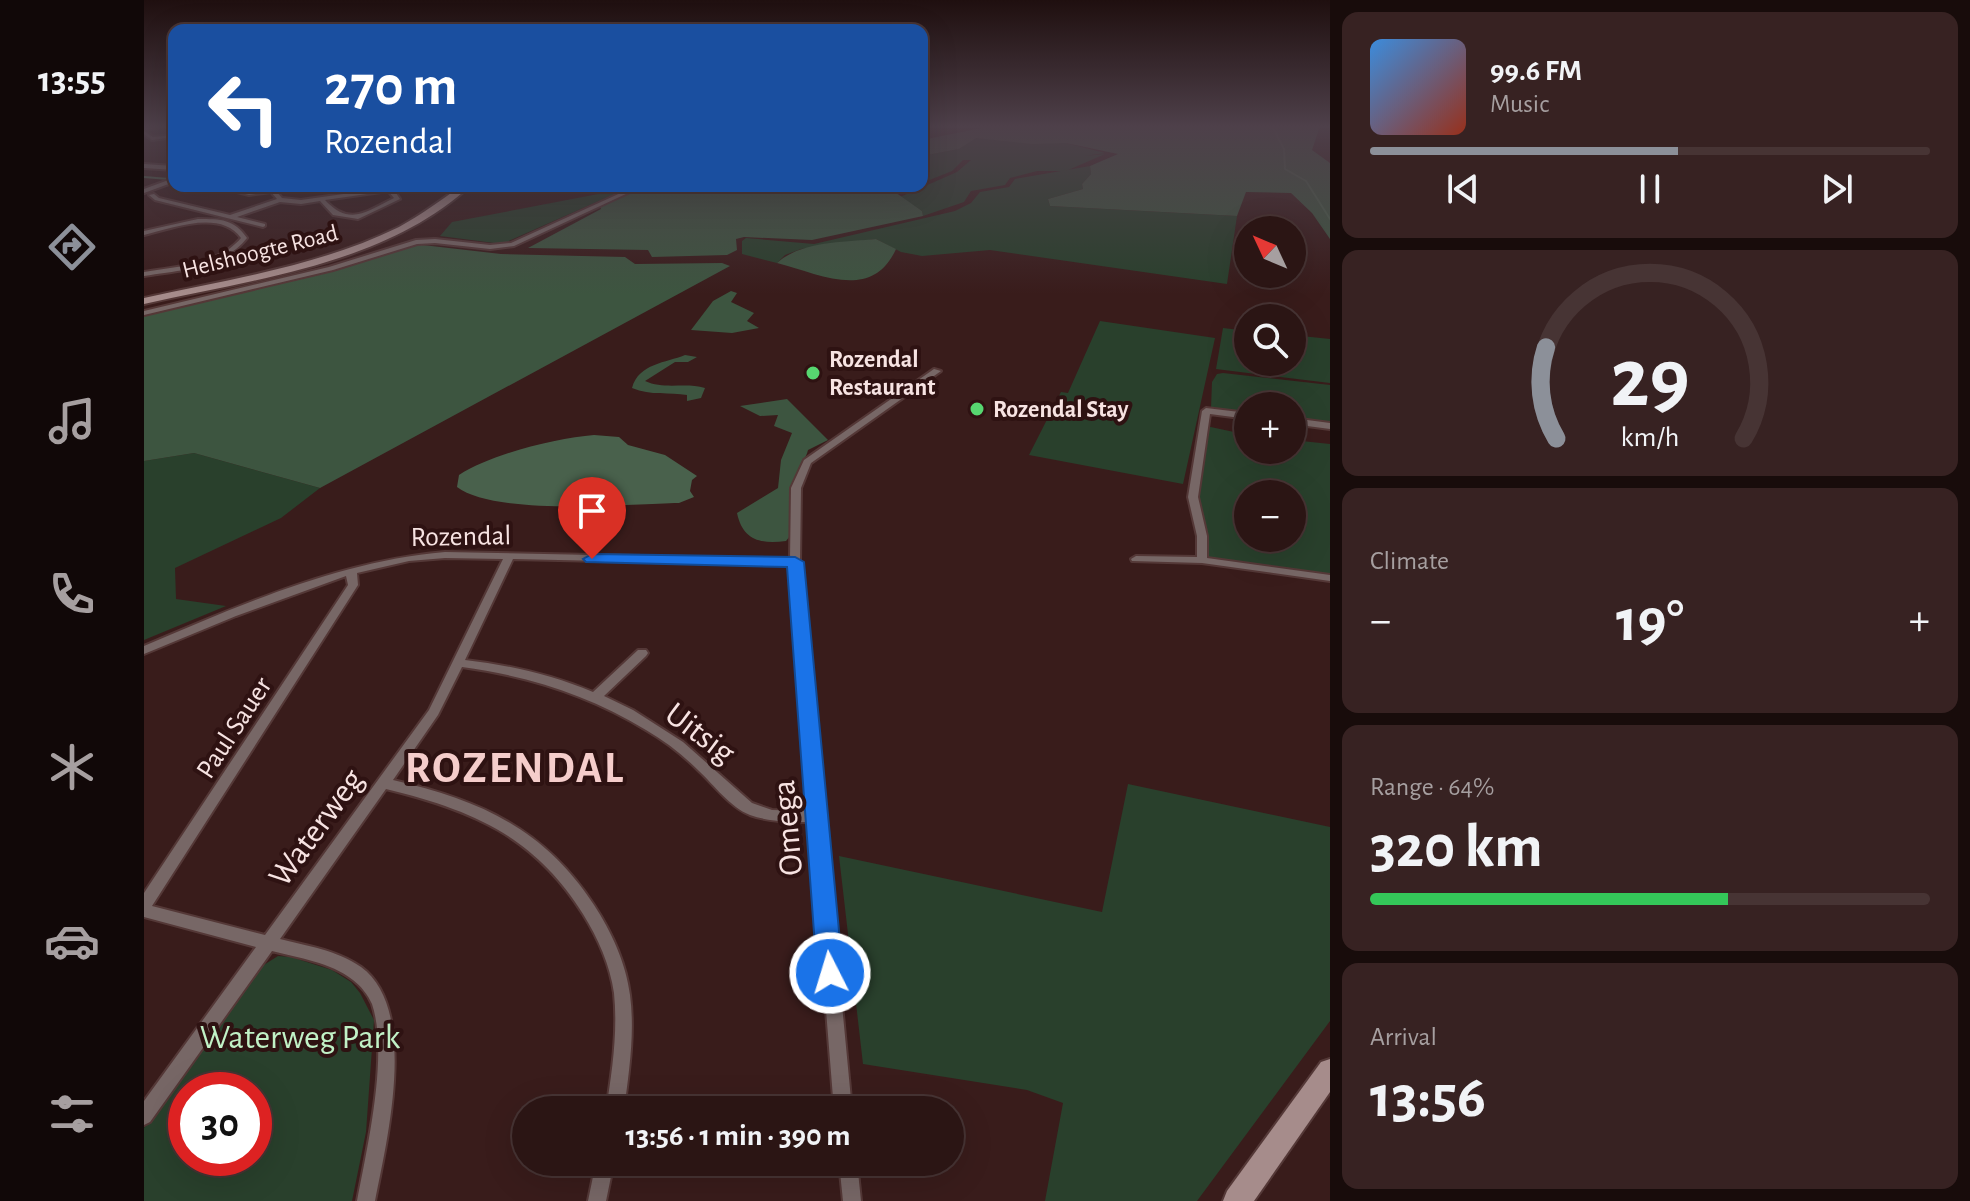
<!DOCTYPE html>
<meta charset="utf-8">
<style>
body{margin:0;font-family:"Alegreya Sans",sans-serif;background:#372222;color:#f1f3f6;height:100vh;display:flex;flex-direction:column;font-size:30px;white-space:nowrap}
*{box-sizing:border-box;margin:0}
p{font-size:26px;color:#a69fa0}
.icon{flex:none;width:44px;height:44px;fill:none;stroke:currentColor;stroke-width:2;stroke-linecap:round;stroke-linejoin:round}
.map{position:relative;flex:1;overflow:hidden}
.drawer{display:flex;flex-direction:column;gap:12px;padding:12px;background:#180c0b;width:640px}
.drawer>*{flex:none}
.banner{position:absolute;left:24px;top:24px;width:760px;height:168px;border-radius:16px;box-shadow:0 8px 32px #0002,0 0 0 2px #473434;background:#1a4fa0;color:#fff;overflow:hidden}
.needle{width:52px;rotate:314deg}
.controls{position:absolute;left:1090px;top:216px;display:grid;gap:16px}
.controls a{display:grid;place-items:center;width:72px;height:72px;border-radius:50%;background:#2b1514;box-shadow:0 8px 32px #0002,0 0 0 2px #473434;font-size:40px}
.speed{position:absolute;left:24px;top:1072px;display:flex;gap:16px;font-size:40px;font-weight:700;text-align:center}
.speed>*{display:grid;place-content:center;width:104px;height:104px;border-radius:50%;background:#2b1514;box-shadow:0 8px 32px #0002,0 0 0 2px #473434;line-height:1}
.speed .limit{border:12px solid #d22;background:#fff;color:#111}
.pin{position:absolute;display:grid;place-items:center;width:68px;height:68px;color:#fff;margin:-82px -34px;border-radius:50% 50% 50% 0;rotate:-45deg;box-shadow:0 0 8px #0007}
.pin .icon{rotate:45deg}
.me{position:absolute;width:88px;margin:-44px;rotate:355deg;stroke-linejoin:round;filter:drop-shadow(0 0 6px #0008)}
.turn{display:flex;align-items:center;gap:28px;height:168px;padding:0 24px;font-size:36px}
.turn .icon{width:104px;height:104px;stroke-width:2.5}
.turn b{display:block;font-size:56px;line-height:68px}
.big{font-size:60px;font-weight:700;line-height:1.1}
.drawer .tile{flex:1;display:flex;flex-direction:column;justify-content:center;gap:12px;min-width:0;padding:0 28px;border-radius:16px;background:#372222}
.drawer .dial{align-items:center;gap:0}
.dial svg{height:208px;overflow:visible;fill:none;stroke:#473434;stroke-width:7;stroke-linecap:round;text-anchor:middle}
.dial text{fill:#f1f3f6;stroke:none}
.song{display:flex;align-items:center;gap:24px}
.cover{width:96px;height:96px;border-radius:12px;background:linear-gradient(135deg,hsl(210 70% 55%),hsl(10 70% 35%))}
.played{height:8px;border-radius:4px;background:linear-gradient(90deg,#8c9099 55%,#473434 55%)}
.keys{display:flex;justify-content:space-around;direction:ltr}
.heat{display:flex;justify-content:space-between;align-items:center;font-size:44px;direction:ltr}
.charge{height:12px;border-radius:6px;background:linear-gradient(90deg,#34c759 64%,#473434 0)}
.trip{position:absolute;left:368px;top:1096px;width:452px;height:80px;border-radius:40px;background:#2b1514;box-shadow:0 8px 32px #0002,0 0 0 2px #473434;font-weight:700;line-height:80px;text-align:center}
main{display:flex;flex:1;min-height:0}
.dock{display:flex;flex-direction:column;width:144px;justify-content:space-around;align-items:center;background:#110808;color:#a69fa0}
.dock .icon{width:56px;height:56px}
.dock .active{color:#8c9099}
.dock b{font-size:36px;color:#f1f3f6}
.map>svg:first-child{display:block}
.green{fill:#29402c;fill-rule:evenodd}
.forest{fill:#3d5540}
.water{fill:#49614c}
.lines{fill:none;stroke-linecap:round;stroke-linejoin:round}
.stream{stroke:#49614c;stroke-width:2}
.street-casing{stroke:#543837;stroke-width:4}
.secondary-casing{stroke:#543837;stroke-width:4}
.street{fill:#776766;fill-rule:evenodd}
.secondary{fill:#a68c8b;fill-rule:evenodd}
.route{fill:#1a73e8;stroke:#114b97;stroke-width:2}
.poi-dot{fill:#57d670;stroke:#2e1212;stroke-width:3}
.labels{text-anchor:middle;stroke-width:8;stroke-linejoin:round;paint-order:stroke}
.far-street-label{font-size:24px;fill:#f7e3e2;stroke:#2e1212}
.far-poi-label{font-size:24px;font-weight:bold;fill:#f7e3e2;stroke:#2e1212;text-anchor:start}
.street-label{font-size:28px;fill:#f7e3e2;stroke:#2e1212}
.near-street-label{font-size:34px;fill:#f7e3e2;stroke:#2e1212}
.near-park-label{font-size:34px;fill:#c1f1c6;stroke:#2e1212}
.near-district-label{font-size:44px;font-weight:bold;letter-spacing:2px;fill:#f5cdcb;stroke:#2e1212}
</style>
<main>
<nav class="dock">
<b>13:55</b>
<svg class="icon active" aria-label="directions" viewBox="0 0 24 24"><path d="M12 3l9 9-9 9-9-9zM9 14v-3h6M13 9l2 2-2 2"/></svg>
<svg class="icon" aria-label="music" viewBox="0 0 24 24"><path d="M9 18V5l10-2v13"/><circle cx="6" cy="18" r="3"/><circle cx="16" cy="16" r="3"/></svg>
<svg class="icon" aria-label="phone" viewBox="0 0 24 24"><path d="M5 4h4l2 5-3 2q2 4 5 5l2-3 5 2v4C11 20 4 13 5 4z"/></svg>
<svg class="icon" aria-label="climate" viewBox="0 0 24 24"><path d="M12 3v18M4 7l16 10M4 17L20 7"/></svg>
<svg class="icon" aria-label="car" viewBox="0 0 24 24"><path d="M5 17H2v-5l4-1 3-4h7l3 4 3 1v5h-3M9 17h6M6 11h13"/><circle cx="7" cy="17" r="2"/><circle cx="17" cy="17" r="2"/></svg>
<svg class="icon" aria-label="filters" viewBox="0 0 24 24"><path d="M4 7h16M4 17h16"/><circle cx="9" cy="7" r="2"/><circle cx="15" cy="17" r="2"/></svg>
</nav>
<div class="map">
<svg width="1186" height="1201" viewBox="0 0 1186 1201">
<rect width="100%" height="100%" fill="#391c1b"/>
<g class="green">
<polygon points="831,138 922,143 961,153 940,156 961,154 922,171 893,171 866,178 861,185 827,191 820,202 779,216 778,211 756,197 813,172 827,160 819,160 808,171 778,183 778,156 815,149"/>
<polygon points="946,166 947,174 938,184 939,189 904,199 906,206 1093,216 1083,284 846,250 778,256 757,252 732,239 657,249 641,255 633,263 598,254 598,241 602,238 670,244 811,211 827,203 836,192 865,187 871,179"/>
<polygon points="470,191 475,192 358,244 296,236 308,222"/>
<polygon points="956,321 1071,338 1039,484 885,455 917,392 924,393"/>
<polygon points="1079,328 1104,331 1104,362 1148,362 1148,335 1186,339 1186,383 1072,369"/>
<polygon points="1079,373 1186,385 1186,424 1148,420 1148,406 1104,406 1104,415 1071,411 1067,408 1068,382 1073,374"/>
<path d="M1062,426l42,9v15h44v-10l38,4v132l-123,-19 -12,-65zM1104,494h44v44h-44z"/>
<polygon points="50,453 176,488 137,518 31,568 32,599 82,606 0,640 0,461"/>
<polygon points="984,784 1186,827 1186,1021 1053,1201 901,1201 919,1103 883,1090 719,1064 695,856 958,912"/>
<path d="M134,956l13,1 41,13 19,12 9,11 14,27 -8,112 -14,69h-208v-73l115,-160zM42,1090h68v68h-68z"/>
</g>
<g class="forest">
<polygon points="847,126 1176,126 1168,150 1186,163 1186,239 1168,213 1147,193 1102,192 1093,216 906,206 904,199 939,189 938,184 947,174 946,166 974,154 922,143 888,144 832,138 815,149 778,156 778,140"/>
<polygon points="504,186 755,186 748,190 778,211 779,216 668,240 600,237 592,239 593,250 583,255 508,257 504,250 384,248 457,209 456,206 492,188"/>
<path d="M732,239l20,10c-24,53 -76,25 -119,14 24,-22 68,-21 99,-24z"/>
<polygon points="270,244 357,254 481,257 491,264 578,263 586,266 176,488 50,453 0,461 0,315 207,266"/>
<polygon points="587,291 593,293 587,302 610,313 603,321 615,328 588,333 547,330 569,301"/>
<path d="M541,355l12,2 -9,5h-13l-30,19c19,9 41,1 60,7l-4,10 -14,3v-6c-17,-3 -36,1 -55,-7 7,-25 34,-25 53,-33z"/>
<path d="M643,399l41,41 -20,10c-2,9 -8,13 -11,22 -6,21 -6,42 -7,64l-4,5c-25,3 -43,0 -49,-28l41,-25 3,-28 11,-27 -18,-7 4,-11 -18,1 -20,-10z"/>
</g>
<path class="water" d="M450,435l25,2 9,8 37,10 32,21 -5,4 -2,11 4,6 -15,6c-50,1 -184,13 -222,-16l2,-12c32,-21 97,-37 135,-40z"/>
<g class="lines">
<g class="stream">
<polyline points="1128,126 1140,149 1141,169 1162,181 1186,219"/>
<polyline points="0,177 25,179"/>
</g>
<g class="street-casing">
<g id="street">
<polygon points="10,126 22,126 0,130 0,128"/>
<polygon points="0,131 9,137 30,135 30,137 8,140 0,134"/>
<polygon points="0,164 30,166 30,170 0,168"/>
<polygon points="30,178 30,182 0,193 0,189"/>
<path d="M70,186h11l24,5 19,-2 -2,-3h6l1,2 30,-2 -27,5 6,7 19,2 85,-12 -2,-2h27l-17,4 6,9 -42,20 -25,-4 -13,-14 -19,3 -21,-2 -43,15 28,7v2l-2,1 -108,-27 -6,-5 5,-1 5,4 71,17 47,-16 -6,-7 -22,3zM244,191l6,7c-27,13 -44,29 -69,2z"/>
<polygon points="492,186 499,186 370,246 346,249 291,243 273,244 189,270 0,315 0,311 185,267 272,240 291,239 346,245 367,243"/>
<path d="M54,219c23,0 36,0 49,19 -25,31 -66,32 -103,38v-4c34,-6 73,-6 97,-34 -20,-29 -69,-10 -97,-3v-4z"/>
<path d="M790,369l7,2 -130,92 -10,25 -1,74 52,548h-18l-23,-288c-21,0 -41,0 -61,-7 -20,-8 -36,-30 -51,-44 -16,-16 -34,-30 -53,-41 -57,-35 -118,-54 -184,-63l-24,48 -45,65c86,20 151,48 201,125 17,26 32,58 36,90 5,38 -1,77 -6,115h-18c6,-38 12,-78 8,-117 -4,-28 -16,-55 -31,-79 -49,-78 -111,-104 -197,-125l-106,150c27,7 57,11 81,28 58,42 26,173 14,234h-18c10,-53 32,-146 15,-197 -4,-9 -11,-18 -19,-24 -23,-18 -54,-22 -81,-29l-122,171 -6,3v-24l112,-154 -112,-30v-24l204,-308 -2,-9 -110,40 -92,38v-8c96,-41 196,-85 301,-94l345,7 1,-71 13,-28zM301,558l58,1 -74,151 -164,225 -113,-29 206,-321 -1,-12 52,-12zM369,559l277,6 20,246 -38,-1 -20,-7 -69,-61 -50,-32 -29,-14 42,-40 2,-3 -2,-3h-8l-45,42c-41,-17 -84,-27 -128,-32z"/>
<polygon points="1062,408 1104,413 1104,419 1066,414 1054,497 1063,536 1063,558 1186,575 1186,581 1058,563 988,561 987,559 992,556 1053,557 1053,536 1044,497 1058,411"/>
<polygon points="1148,418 1186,423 1186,429 1148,424"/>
<polygon points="452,1162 470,1162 462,1201 444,1201"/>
<polygon points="695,1162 713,1162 717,1201 699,1201"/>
</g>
</g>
<g class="secondary-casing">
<g id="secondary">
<path d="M317,186h9c-86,79 -217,93 -326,118v-6c85,-19 176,-32 255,-71 22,-12 42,-27 62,-41z"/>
<polygon points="1186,1059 1186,1092 1110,1201 1079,1201 1083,1191 1177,1062"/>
</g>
</g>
<use href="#street" class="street"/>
<use href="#secondary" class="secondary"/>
</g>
<linearGradient id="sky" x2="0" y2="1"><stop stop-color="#1f0f0f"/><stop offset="0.43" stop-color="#4e404a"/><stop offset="1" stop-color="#4e404a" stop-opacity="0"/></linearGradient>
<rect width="1186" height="294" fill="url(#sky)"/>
<polygon class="route" points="448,554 651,557 660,562 699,973 695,981 686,985 676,981 673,973 643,567 442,562 439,559"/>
<g class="poi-dot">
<circle cx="669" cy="373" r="8"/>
<circle cx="833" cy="409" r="8"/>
</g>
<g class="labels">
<g class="far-street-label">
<text transform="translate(116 251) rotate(-14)" y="8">Helshoogte Road</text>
</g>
<g class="far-poi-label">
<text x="685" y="367">Rozendal<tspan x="685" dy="28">Restaurant</tspan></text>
<text x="849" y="417">Rozendal Stay</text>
</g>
<g class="street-label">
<text transform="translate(317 535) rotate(-1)" y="10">Rozendal</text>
<text transform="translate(89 727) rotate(-57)" y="10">Paul Sauer</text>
</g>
<g class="near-street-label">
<text transform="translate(557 732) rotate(37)" y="12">Uitsig</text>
<text transform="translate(171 827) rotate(-54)" y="12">Waterweg</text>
<text transform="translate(642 828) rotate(-95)" y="12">Omega</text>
</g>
<g class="near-park-label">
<text x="156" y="1048">Waterweg Park</text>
</g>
<g class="near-district-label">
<text x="371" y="782">ROZENDAL</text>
</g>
</g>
</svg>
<div class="controls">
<a><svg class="needle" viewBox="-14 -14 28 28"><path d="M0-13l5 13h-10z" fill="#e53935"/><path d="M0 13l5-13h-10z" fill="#a69fa0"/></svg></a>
<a><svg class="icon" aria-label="search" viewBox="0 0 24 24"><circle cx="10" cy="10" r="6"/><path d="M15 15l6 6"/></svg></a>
<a>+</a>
<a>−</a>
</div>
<div class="speed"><div class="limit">30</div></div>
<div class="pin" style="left:448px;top:559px;background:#d93025"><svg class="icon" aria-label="arrive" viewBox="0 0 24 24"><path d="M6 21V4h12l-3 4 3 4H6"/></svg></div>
<svg class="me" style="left:686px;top:973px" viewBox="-20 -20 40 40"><circle r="17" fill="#1a73e8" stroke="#fff" stroke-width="3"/><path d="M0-11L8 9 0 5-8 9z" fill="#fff"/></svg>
<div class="trip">13:56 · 1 min · 390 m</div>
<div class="banner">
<div class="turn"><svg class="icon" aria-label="left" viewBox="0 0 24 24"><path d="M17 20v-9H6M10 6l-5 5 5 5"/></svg><div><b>270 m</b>Rozendal</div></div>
</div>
</div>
<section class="drawer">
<div class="tile">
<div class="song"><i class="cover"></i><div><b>99.6 FM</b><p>Music</p></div></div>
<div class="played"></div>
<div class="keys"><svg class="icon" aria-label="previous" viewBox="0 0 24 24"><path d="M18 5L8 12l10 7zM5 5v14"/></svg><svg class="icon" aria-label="pause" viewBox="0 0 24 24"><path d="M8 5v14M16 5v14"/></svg><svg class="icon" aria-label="next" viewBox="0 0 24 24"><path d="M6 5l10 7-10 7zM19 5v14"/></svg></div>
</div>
<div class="tile dial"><svg viewBox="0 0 100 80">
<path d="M14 69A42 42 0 1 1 86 69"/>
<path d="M14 69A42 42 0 0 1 10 34" stroke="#8c9099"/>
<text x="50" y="56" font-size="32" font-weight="700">29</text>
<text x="50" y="72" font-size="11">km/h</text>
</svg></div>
<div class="tile"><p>Climate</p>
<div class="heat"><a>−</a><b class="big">19°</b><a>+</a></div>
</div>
<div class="tile"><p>Range · 64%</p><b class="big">320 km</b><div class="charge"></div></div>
<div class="tile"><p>Arrival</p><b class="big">13:56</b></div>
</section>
</main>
